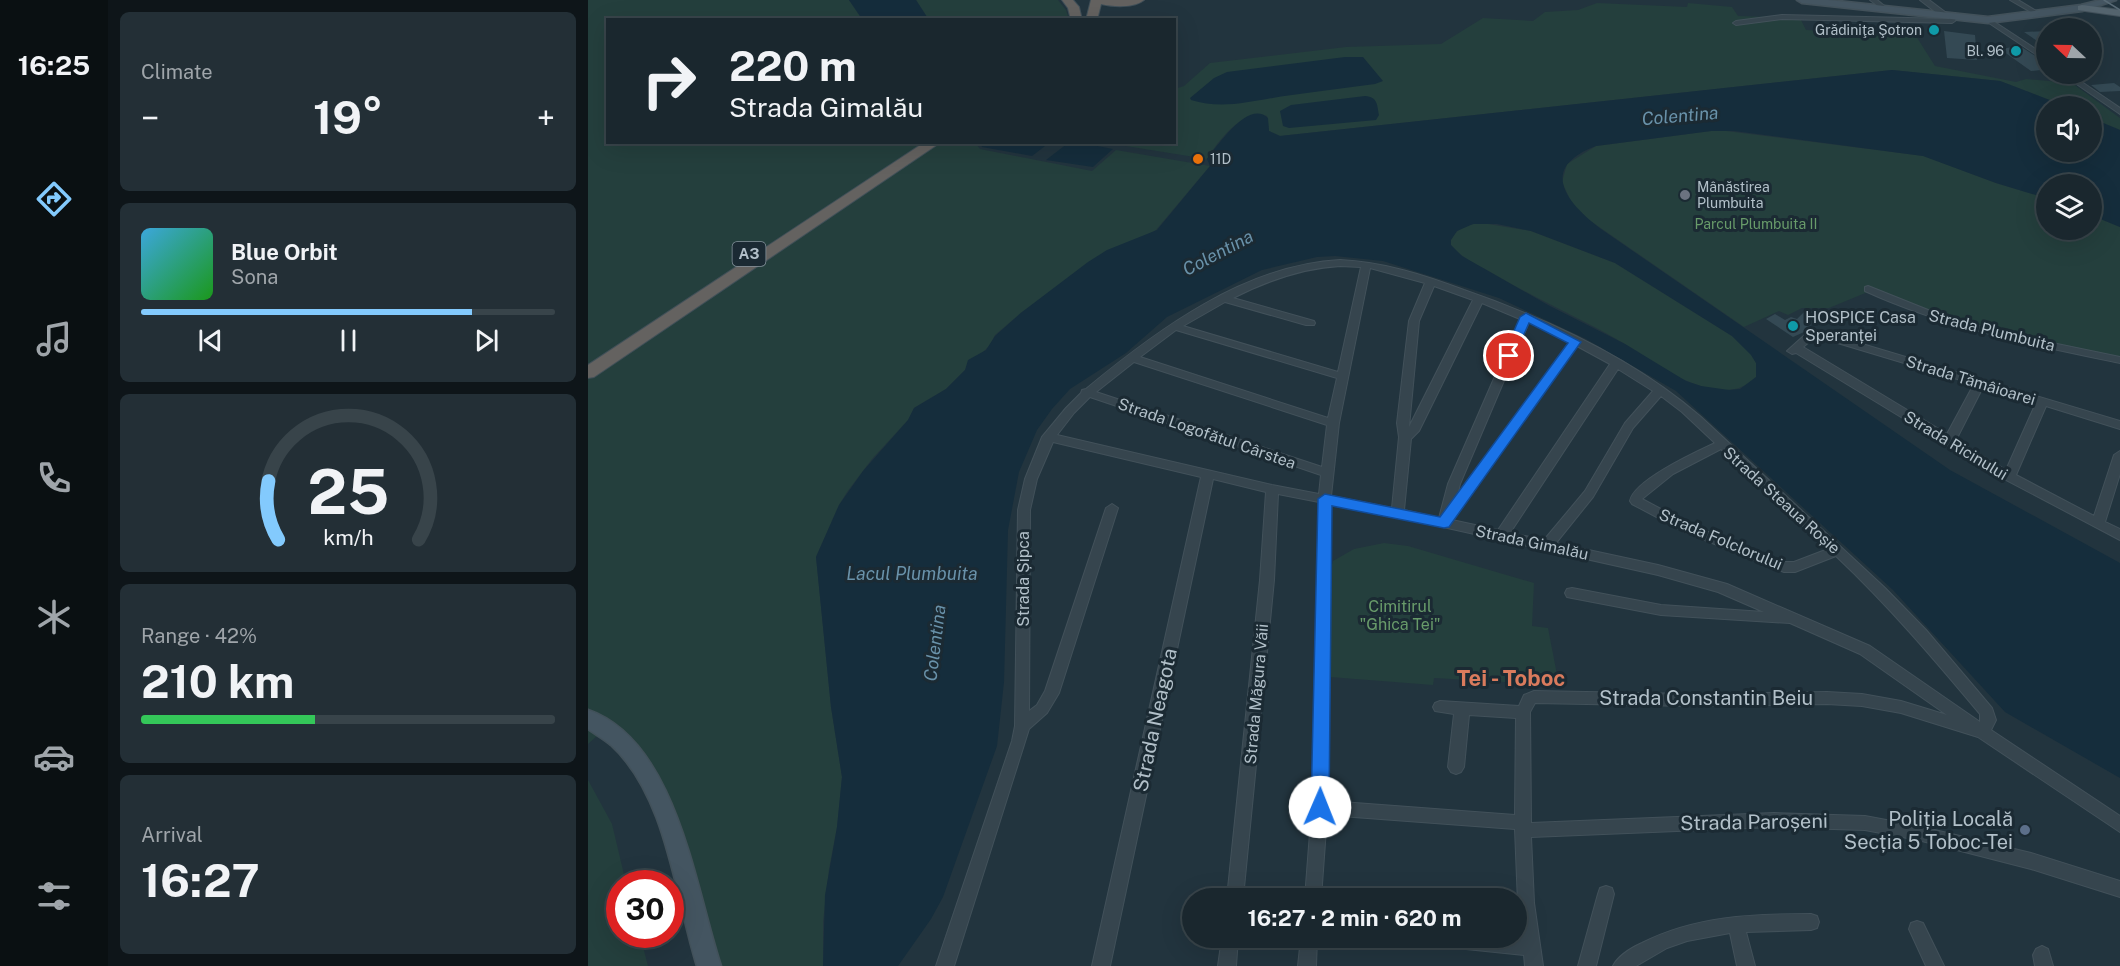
<!DOCTYPE html>
<meta charset="utf-8">
<style>
body{margin:0;font-family:"Public Sans",sans-serif;background:#232f36;color:#f1f3f6;height:100vh;display:flex;flex-direction:column;font-size:22px;white-space:nowrap}
*{box-sizing:border-box;margin:0}
p{font-size:20px;color:#9fa5aa}
.icon{flex:none;width:33px;height:33px;fill:none;stroke:currentColor;stroke-width:2;stroke-linecap:round;stroke-linejoin:round}
.map{position:relative;flex:1;overflow:hidden}
.details{display:flex;flex-direction:column;gap:12px;padding:12px;background:#0e1519;width:480px}
.details>*{flex:none}
.guide{position:absolute;left:18px;top:18px;width:570px;height:126px;border-radius:0px;box-shadow:0 6px 24px #0002,0 0 0 2px #38444a;background:#1a272e;color:#f1f3f6;overflow:hidden}
.needle{width:39px;rotate:292deg}
.fabs{position:absolute;left:1448px;top:18px;display:grid;gap:12px}
.fabs a{display:grid;place-items:center;width:66px;height:66px;border-radius:50%;background:#1a272e;box-shadow:0 6px 24px #0002,0 0 0 2px #38444a;font-size:30px}
.speed{position:absolute;left:18px;top:870px;display:flex;gap:12px;font-size:30px;font-weight:700;text-align:center}
.speed>*{display:grid;place-content:center;width:78px;height:78px;border-radius:50%;background:#1a272e;box-shadow:0 6px 24px #0002,0 0 0 2px #38444a;line-height:1}
.speed .limit{border:9px solid #d22;background:#fff;color:#111}
.pin{position:absolute;display:grid;place-items:center;width:51px;height:51px;color:#fff;margin:-26px;border:3px solid #fff;border-radius:50%;box-shadow:0 2px 6px #0007}
.me{position:absolute;width:66px;margin:-33px;rotate:1deg;stroke-linejoin:round;filter:drop-shadow(0 0 4px #0008)}
.turn{display:flex;align-items:center;gap:21px;height:126px;padding:0 24px;font-size:27px}
.turn .icon{width:78px;height:78px;stroke-width:2.5}
.turn b{display:block;font-size:42px;line-height:51px}
.big{font-size:45px;font-weight:700;line-height:1.1}
.details .card{flex:1;display:flex;flex-direction:column;justify-content:center;gap:9px;min-width:0;padding:0 21px;border-radius:9px;background:#232f36}
.details .dial{align-items:center;gap:0}
.dial svg{height:156px;overflow:visible;fill:none;stroke:#38444a;stroke-width:7;stroke-linecap:round;text-anchor:middle}
.dial text{fill:#f1f3f6;stroke:none}
.song{display:flex;align-items:center;gap:18px}
.cover{width:72px;height:72px;border-radius:9px;background:linear-gradient(135deg,hsl(200 70% 55%),hsl(120 70% 35%))}
.played{height:6px;border-radius:3px;background:linear-gradient(90deg,#83cafd 80%,#38444a 80%)}
.keys{display:flex;justify-content:space-around;direction:ltr}
.heat{display:flex;justify-content:space-between;align-items:center;font-size:33px;direction:ltr}
.charge{height:9px;border-radius:4px;background:linear-gradient(90deg,#34c759 42%,#38444a 0)}
.trip{position:absolute;left:594px;top:888px;width:345px;height:60px;border-radius:30px;background:#1a272e;box-shadow:0 6px 24px #0002,0 0 0 2px #38444a;font-weight:700;line-height:60px;text-align:center}
main{display:flex;flex:1;min-height:0}
.dock{display:flex;flex-direction:column;width:108px;justify-content:space-around;align-items:center;background:#0a1012;color:#9fa5aa}
.dock .icon{width:42px;height:42px}
.dock .current{color:#83cafd}
.dock b{font-size:27px;color:#f1f3f6}
.map>svg:first-child{display:block}
.green{fill:#243f3d}
.water{fill:#152d3c;fill-rule:evenodd}
.building{fill:#344954}
.lines{fill:none;stroke-linecap:round;stroke-linejoin:round}
.minor-casing{stroke:#42515a;stroke-width:2}
.tertiary-casing{stroke:#42515a;stroke-width:2}
.secondary-casing{stroke:#42515a;stroke-width:3}
.primary-casing{stroke:#42515a;stroke-width:2}
.trunk-casing{stroke:#415059;stroke-width:2}
.minor{fill:#36454e;fill-rule:evenodd}
.tertiary{fill:#36454e;fill-rule:evenodd}
.secondary{fill:#445561;fill-rule:evenodd}
.primary{fill:#54646e;fill-rule:evenodd}
.trunk{fill:#646260;fill-rule:evenodd}
.tram{stroke:#586a75;stroke-width:1.5}
.route{fill:#1a73e8;stroke:#114b97;stroke-width:1.5}
.culture-dot{fill:#0f9aa8;stroke:#1b2a33;stroke-width:2}
.food-dot{fill:#e8710a;stroke:#1b2a33;stroke-width:2}
.worship-dot{fill:#6b7280;stroke:#1b2a33;stroke-width:2}
.service-dot{fill:#5c6f8a;stroke:#1b2a33;stroke-width:2}
.labels{text-anchor:middle;stroke-width:6;stroke-linejoin:round;paint-order:stroke}
.far-poi-label{font-size:14px;fill:#b2c0c9;stroke:#1b2a33;text-anchor:end}
.far-park-label{font-size:14px;fill:#689b6a;stroke:#1b2a33}
.shield{fill:#1b2a33;stroke:#85939c;stroke-width:1.5}
.shield-label{font-size:15px;font-weight:bold;fill:#b2c0c9}
.poi-label{font-size:16px;fill:#b2c0c9;stroke:#1b2a33;text-anchor:start}
.street-label{font-size:16px;fill:#b2c0c9;stroke:#1b2a33}
.park-label{font-size:16px;fill:#689b6a;stroke:#1b2a33}
.water-label{font-size:18px;font-style:italic;fill:#6992aa;stroke:#1b2a33}
.near-street-label{font-size:20px;fill:#b2c0c9;stroke:#1b2a33}
.near-poi-label{font-size:20px;fill:#b2c0c9;stroke:#1b2a33;text-anchor:end}
.district-label{font-size:22px;font-weight:bold;fill:#da7b5d;stroke:#1b2a33}
</style>
<main>
<nav class="dock">
<b>16:25</b>
<svg class="icon current" aria-label="directions" viewBox="0 0 24 24"><path d="M12 3l9 9-9 9-9-9zM9 14v-3h6M13 9l2 2-2 2"/></svg>
<svg class="icon" aria-label="music" viewBox="0 0 24 24"><path d="M9 18V5l10-2v13"/><circle cx="6" cy="18" r="3"/><circle cx="16" cy="16" r="3"/></svg>
<svg class="icon" aria-label="phone" viewBox="0 0 24 24"><path d="M5 4h4l2 5-3 2q2 4 5 5l2-3 5 2v4C11 20 4 13 5 4z"/></svg>
<svg class="icon" aria-label="climate" viewBox="0 0 24 24"><path d="M12 3v18M4 7l16 10M4 17L20 7"/></svg>
<svg class="icon" aria-label="car" viewBox="0 0 24 24"><path d="M5 17H2v-5l4-1 3-4h7l3 4 3 1v5h-3M9 17h6M6 11h13"/><circle cx="7" cy="17" r="2"/><circle cx="17" cy="17" r="2"/></svg>
<svg class="icon" aria-label="filters" viewBox="0 0 24 24"><path d="M4 7h16M4 17h16"/><circle cx="9" cy="7" r="2"/><circle cx="15" cy="17" r="2"/></svg>
</nav>
<section class="details">
<div class="card"><p>Climate</p>
<div class="heat"><a>−</a><b class="big">19°</b><a>+</a></div>
</div>
<div class="card">
<div class="song"><i class="cover"></i><div><b>Blue Orbit</b><p>Sona</p></div></div>
<div class="played"></div>
<div class="keys"><svg class="icon" aria-label="previous" viewBox="0 0 24 24"><path d="M18 5L8 12l10 7zM5 5v14"/></svg><svg class="icon" aria-label="pause" viewBox="0 0 24 24"><path d="M8 5v14M16 5v14"/></svg><svg class="icon" aria-label="next" viewBox="0 0 24 24"><path d="M6 5l10 7-10 7zM19 5v14"/></svg></div>
</div>
<div class="card dial"><svg viewBox="0 0 100 80">
<path d="M14 69A42 42 0 1 1 86 69"/>
<path d="M14 69A42 42 0 0 1 9 39" stroke="#83cafd"/>
<text x="50" y="56" font-size="32" font-weight="700">25</text>
<text x="50" y="72" font-size="11">km/h</text>
</svg></div>
<div class="card"><p>Range · 42%</p><b class="big">210 km</b><div class="charge"></div></div>
<div class="card"><p>Arrival</p><b class="big">16:27</b></div>
</section>
<div class="map">
<svg width="1532" height="966" viewBox="0 0 1532 966">
<rect width="100%" height="100%" fill="#22343e"/>
<g class="green">
<polygon points="0,0 261,0 274,19 20,20 20,142 387,142 392,149 504,171 528,150 622,166 568,230 434,312 407,335 402,345 358,389 326,408 320,420 284,459 259,492 251,505 228,557 243,707 254,777 249,827 241,869 235,922 235,966 121,966 80,821 17,729 0,744"/>
<polygon points="328,0 470,0 478,10 481,19 337,19 339,17"/>
<path d="M1009,3l90,4 1,-4 44,4 6,9 62,2 6,12 110,6 19,30 81,16 10,-3 46,4 48,35v12l-29,-12v-12h-26l-65,-25 -108,-11 -612,66 -11,-5 -2,-15c-23,-9 -49,25 -60,43l-100,-16 67,-1 1,-53 9,-3 26,-23 136,-16 95,-3 42,-26 50,3 12,-9 33,-2z"/>
<polygon points="1130,130 1336,156 1408,183 1458,198 1458,230 1503,230 1503,215 1532,227 1532,357 1392,327 1339,311 1287,289 1241,308 1214,308 1200,315 1191,311 1156,327 1001,220 984,204 974,182 979,164 1008,146"/>
<path d="M894,223l49,8 84,32 117,73 19,18 5,9v14c-15,16 -35,15 -55,9 -28,-8 -51,-27 -76,-42 -43,-25 -89,-45 -133,-71 -14,-8 -31,-15 -41,-28v-5c6,-13 19,-16 31,-17z"/>
<polygon points="796,543 820,546 946,583 944,626 960,628 971,685 846,678 845,685 742,677 743,568 745,561 766,549"/>
<polygon points="0,780 24,824 38,883 32,884 32,934 52,935 60,966 0,966"/>
</g>
<g class="water">
<polygon points="261,0 328,0 339,17 337,20 274,19"/>
<path d="M757,57h18l20,24 -8,3c-28,4 -56,7 -83,11 -34,4 -67,16 -101,5l-1,-2 24,-20 13,-6z"/>
<path d="M1304,70l108,11 65,25h-19v46h45v-34l29,12v97l-29,-12v-31h-45v14l-50,-15 -73,-27 -189,-25h-23l-115,15c-58,22 -30,56 5,83l349,241 170,93v215l-115,-66 -112,-122 -217,-199 -90,-52 -87,-41 -116,-37 -48,-5 -18,1 -55,13 -95,47 -41,36 -56,36 -18,20 -15,21 -18,42 -11,58 -4,152 -7,64 -54,151 -12,22 -33,47h-75l2,-71 12,-68 5,-50 -11,-70 -15,-150 23,-52 24,-34 45,-51 6,-12 32,-19 19,-19 3,-10 18,-10 9,-14 27,-24 66,-50 19,-12 50,-20 53,-64 -3,-7 3,-5c12,-13 39,-54 58,-36l1,13 11,5zM885,224h24l34,7 84,32 117,73 19,19 5,8v14l-16,12 -11,1 -28,-4 -15,-5 -61,-37 -77,-39 -86,-49 -11,-11v-5l6,-9z"/>
<path d="M777,96c13,1 12,9 14,19l-3,5 -87,8 -6,-2 -3,-15 11,-6z"/>
<polygon points="392,143 392,142 461,143 444,156 394,147"/>
<polygon points="480,143 494,143 525,149 505,167 458,160"/>
</g>
<g class="building">
<polygon points="1356,31 1387,35 1389,60 1359,58"/>
<polygon points="1458,31 1458,47 1436,32"/>
<polygon points="1432,46 1458,63 1458,74 1453,70 1443,71 1412,49"/>
<polygon points="1526,83 1532,87 1532,91 1512,92 1503,85"/>
<polygon points="1219,309 1233,315 1216,332 1205,337 1178,319 1187,314 1197,320 1203,317 1209,319"/>
</g>
<g class="lines">
<g class="minor-casing">
<g id="minor">
<polygon points="1282,0 1289,0 1299,8 1294,9"/>
<polygon points="1422,0 1430,0 1453,14 1448,15"/>
<polygon points="1194,15 1361,19 1363,15 1368,16 1367,21 1364,23 1194,19 1148,25 1145,23 1148,21"/>
<polygon points="1398,19 1402,19 1458,56 1458,61 1398,21"/>
<polygon points="1474,74 1482,74 1532,108 1532,114"/>
<path d="M752,260c44,2 84,15 124,30 84,29 170,69 237,127l184,171 41,42 66,78 4,12 -5,10 129,86v16l-142,-95 -77,-24 -39,-7 -35,-2 -137,2 -155,-3 -5,9 1,111 243,-10 91,3 53,10 113,27 89,28v16l-89,-28 -113,-29 -53,-10 -91,-3 -243,10 3,66 9,63h-18l-1,-11 -87,-9 -6,-2 -2,-6h92l-3,-35 -3,-74 -188,-14 -6,83h-16l7,-91 7,-305 -41,-8 -4,86 -31,318h-16l33,-318 6,-88 -53,-13 -103,487h-18l109,-489 -148,-35 -16,37 -7,31 -1,201 8,-6 8,-14 61,-183 6,-4 6,4 -59,185 -12,20 -18,16 -75,237h-18l76,-225 3,-15 3,-216 7,-31 17,-42 24,-29 15,-15 1,-3 4,-1c71,-59 159,-124 254,-129zM752,266l21,1 -23,105 -155,-46 42,-24 81,23h8l1,-2 -1,-2 -81,-23c34,-17 69,-30 107,-32zM782,268l55,15 -16,38 -12,102 2,14 -7,71 -61,-12 8,-73zM846,286l39,14 -64,127 10,-106zM894,303l38,16 -72,165 -9,34 -35,-8 7,-71 8,-8zM941,322l41,20 -113,154 3,-12zM588,330l161,48 -9,40 -188,-61zM989,346l33,18 -112,166 -46,-10zM546,362l193,63 -5,42 -226,-75zM1030,369l35,22 -28,32 -40,68 -41,49 -34,-7zM1073,396l21,16 33,31c-19,9 -81,37 -85,58l2,3 53,28 99,40h11l41,-16c52,49 98,103 144,158v8l-110,-76 -143,-62 -69,-19 -102,-22 37,-46 40,-69zM502,397l231,78 -2,19 -47,-9 -215,-50 17,-22zM1133,449l107,100 -34,13h-9l-92,-36 -51,-27 31,-25zM743,505l67,12 260,58 60,17 46,20 -103,-7 -89,-17 -5,1 -2,4 2,4 5,1 89,17 129,8 70,31 87,61 -46,-14 -39,-7 -35,-2 -137,2 -156,-3 -10,4 -5,11 -79,-5 -5,2 -2,4 2,4 19,3 -6,53 3,5 5,2 5,-2 3,-5 5,-52 47,3 -1,97 -187,-14z"/>
<path d="M1280,286l65,26 31,10 60,15 96,20v6c-87,-18 -174,-35 -255,-72v-4z"/>
<path d="M1234,332l298,89v8l-74,-23 -30,69 78,41 20,-61 6,-4v23l-15,48 15,7v11l-127,-67 -197,-120 -4,1 -5,-3 20,-18zM1226,338h7l153,46 -27,50 -144,-87zM1395,387l53,16 -30,67 -50,-30z"/>
<polygon points="1018,886 1024,888 1026,894 1008,966 990,966 1010,894 1012,888"/>
<path d="M1223,914l6,2 2,6 -2,6 -6,2 -65,2 9,34h-18l-7,-33 -43,8 -20,7 -31,18h-23c5,-10 18,-18 29,-23 53,-27 110,-29 169,-29z"/>
<polygon points="1329,921 1335,923 1356,966 1338,966 1321,929 1323,923"/>
<polygon points="634,938 650,938 648,966 630,966"/>
<polygon points="713,938 729,938 728,966 710,966"/>
<polygon points="1454,946 1460,949 1465,966 1447,966 1445,955 1448,949"/>
</g>
</g>
<g class="tertiary-casing">
<polygon id="tertiary" points="1332,0 1341,0 1361,15 1354,17"/>
</g>
<g class="secondary-casing">
<g id="secondary">
<polygon points="1209,0 1240,0 1400,17 1493,5 1513,0 1528,0 1494,11 1400,23 1214,3"/>
<path d="M0,710c89,31 107,178 133,256h-24c-22,-70 -30,-170 -86,-221 -7,-6 -16,-11 -23,-16z"/>
</g>
</g>
<g class="primary-casing">
<polygon id="primary" points="1494,5 1532,10 1532,16 1490,10 1490,6"/>
</g>
<g class="trunk-casing">
<g id="trunk">
<polygon points="474,0 485,0 491,7 494,20 483,20 480,8"/>
<path d="M503,0h53c-10,8 -30,7 -43,4l-4,16h-11z"/>
<polygon points="337,142 353,142 6,377 0,378 0,365"/>
</g>
</g>
<use href="#minor" class="minor"/>
<use href="#tertiary" class="tertiary"/>
<use href="#secondary" class="secondary"/>
<use href="#primary" class="primary"/>
<use href="#trunk" class="trunk"/>
<polyline class="tram" points="1516,0 1532,10"/>
</g>
<polygon class="route" points="938,313 993,342 861,527 856,528 744,506 741,807 738,812 732,815 726,812 723,807 730,499 737,494 852,517 980,343 941,323 925,359 917,359 915,356 932,317"/>
<g class="culture-dot">
<circle cx="1346" cy="30" r="6"/>
<circle cx="1428" cy="51" r="6"/>
<circle cx="1205" cy="326" r="6"/>
</g>
<circle class="food-dot" cx="610" cy="159" r="6"/>
<circle class="worship-dot" cx="1097" cy="195" r="6"/>
<circle class="service-dot" cx="1437" cy="830" r="6"/>
<g class="labels">
<g class="far-poi-label">
<text x="1334" y="35">Grădiniţa Şotron</text>
<text x="1416" y="56">Bl. 96</text>
<text x="622" y="164" text-anchor="start">11D</text>
<text x="1109" y="192" text-anchor="start">Mânăstirea<tspan x="1109" dy="16">Plumbuita</tspan></text>
</g>
<g class="far-park-label">
<text x="1168" y="229">Parcul Plumbuita II</text>
</g>
<rect class="shield" x="144.5" y="242" width="33" height="24" rx="4.5"/>
<g class="shield-label">
<text x="161" y="259">A3</text>
</g>
<g class="poi-label">
<text x="1217" y="323">HOSPICE Casa<tspan x="1217" dy="18">Speranței</tspan></text>
</g>
<g class="street-label">
<text transform="translate(1404 330) rotate(14)" y="6">Strada Plumbuita</text>
<text transform="translate(1383 380) rotate(17)" y="6">Strada Tămâioarei</text>
<text transform="translate(619 433) rotate(19)" y="6">Strada Logofătul Cârstea</text>
<text transform="translate(1368 445) rotate(31)" y="6">Strada Ricinului</text>
<text transform="translate(1194 500) rotate(42)" y="6">Strada Steaua Roșie</text>
<text transform="translate(1133 539) rotate(23)" y="6">Strada Folclorului</text>
<text transform="translate(944 542) rotate(12)" y="6">Strada Gimalău</text>
<text transform="translate(435 579) rotate(-90)" y="6">Strada Șipca</text>
<text transform="translate(668 694) rotate(-85)" y="6">Strada Măgura Văii</text>
</g>
<g class="park-label">
<text x="812" y="612">Cimitirul<tspan x="812" dy="18">"Ghica Tei"</tspan></text>
</g>
<g class="water-label">
<text transform="translate(1092 116) rotate(-5)" y="6">Colentina</text>
<text transform="translate(630 253) rotate(-28)" y="6">Colentina</text>
<text x="324" y="580">Lacul Plumbuita</text>
<text transform="translate(347 643) rotate(-83)" y="6">Colentina</text>
</g>
<g class="near-street-label">
<text x="1118" y="705">Strada Constantin Beiu</text>
<text transform="translate(567 720) rotate(-78)" y="7">Strada Neagota</text>
<text transform="translate(1166 822) rotate(-1)" y="7">Strada Paroșeni</text>
</g>
<g class="near-poi-label">
<text x="1425" y="826">Poliția Locală<tspan x="1425" dy="23">Secția 5 Toboc-Tei</tspan></text>
</g>
<g class="district-label">
<text x="923" y="686">Tei - Toboc</text>
</g>
</g>
</svg>
<div class="fabs">
<a><svg class="needle" viewBox="-14 -14 28 28"><path d="M0-13l5 13h-10z" fill="#e53935"/><path d="M0 13l5-13h-10z" fill="#9fa5aa"/></svg></a>
<a><svg class="icon" aria-label="sound" viewBox="0 0 24 24"><path d="M4 9h4l5-4v14l-5-4H4zM17 9q2 3 0 6"/></svg></a>
<a><svg class="icon" aria-label="layers" viewBox="0 0 24 24"><path d="M12 4l9 5-9 5-9-5zM3 14l9 5 9-5"/></svg></a>
</div>
<div class="speed"><div class="limit">30</div></div>
<div class="pin" style="left:921px;top:356px;background:#d93025"><svg class="icon" aria-label="arrive" viewBox="0 0 24 24"><path d="M6 21V4h12l-3 4 3 4H6"/></svg></div>
<svg class="me" style="left:732px;top:807px" viewBox="-20 -20 40 40"><circle r="19" fill="#fff"/><path d="M0-13L10 11 0 6-10 11z" fill="#1a73e8"/></svg>
<div class="trip">16:27 · 2 min · 620 m</div>
<div class="guide">
<div class="turn"><svg class="icon" aria-label="right" viewBox="0 0 24 24"><path d="M7 20v-9h11M14 6l5 5-5 5"/></svg><div><b>220 m</b>Strada Gimalău</div></div>
</div>
</div>
</main>
